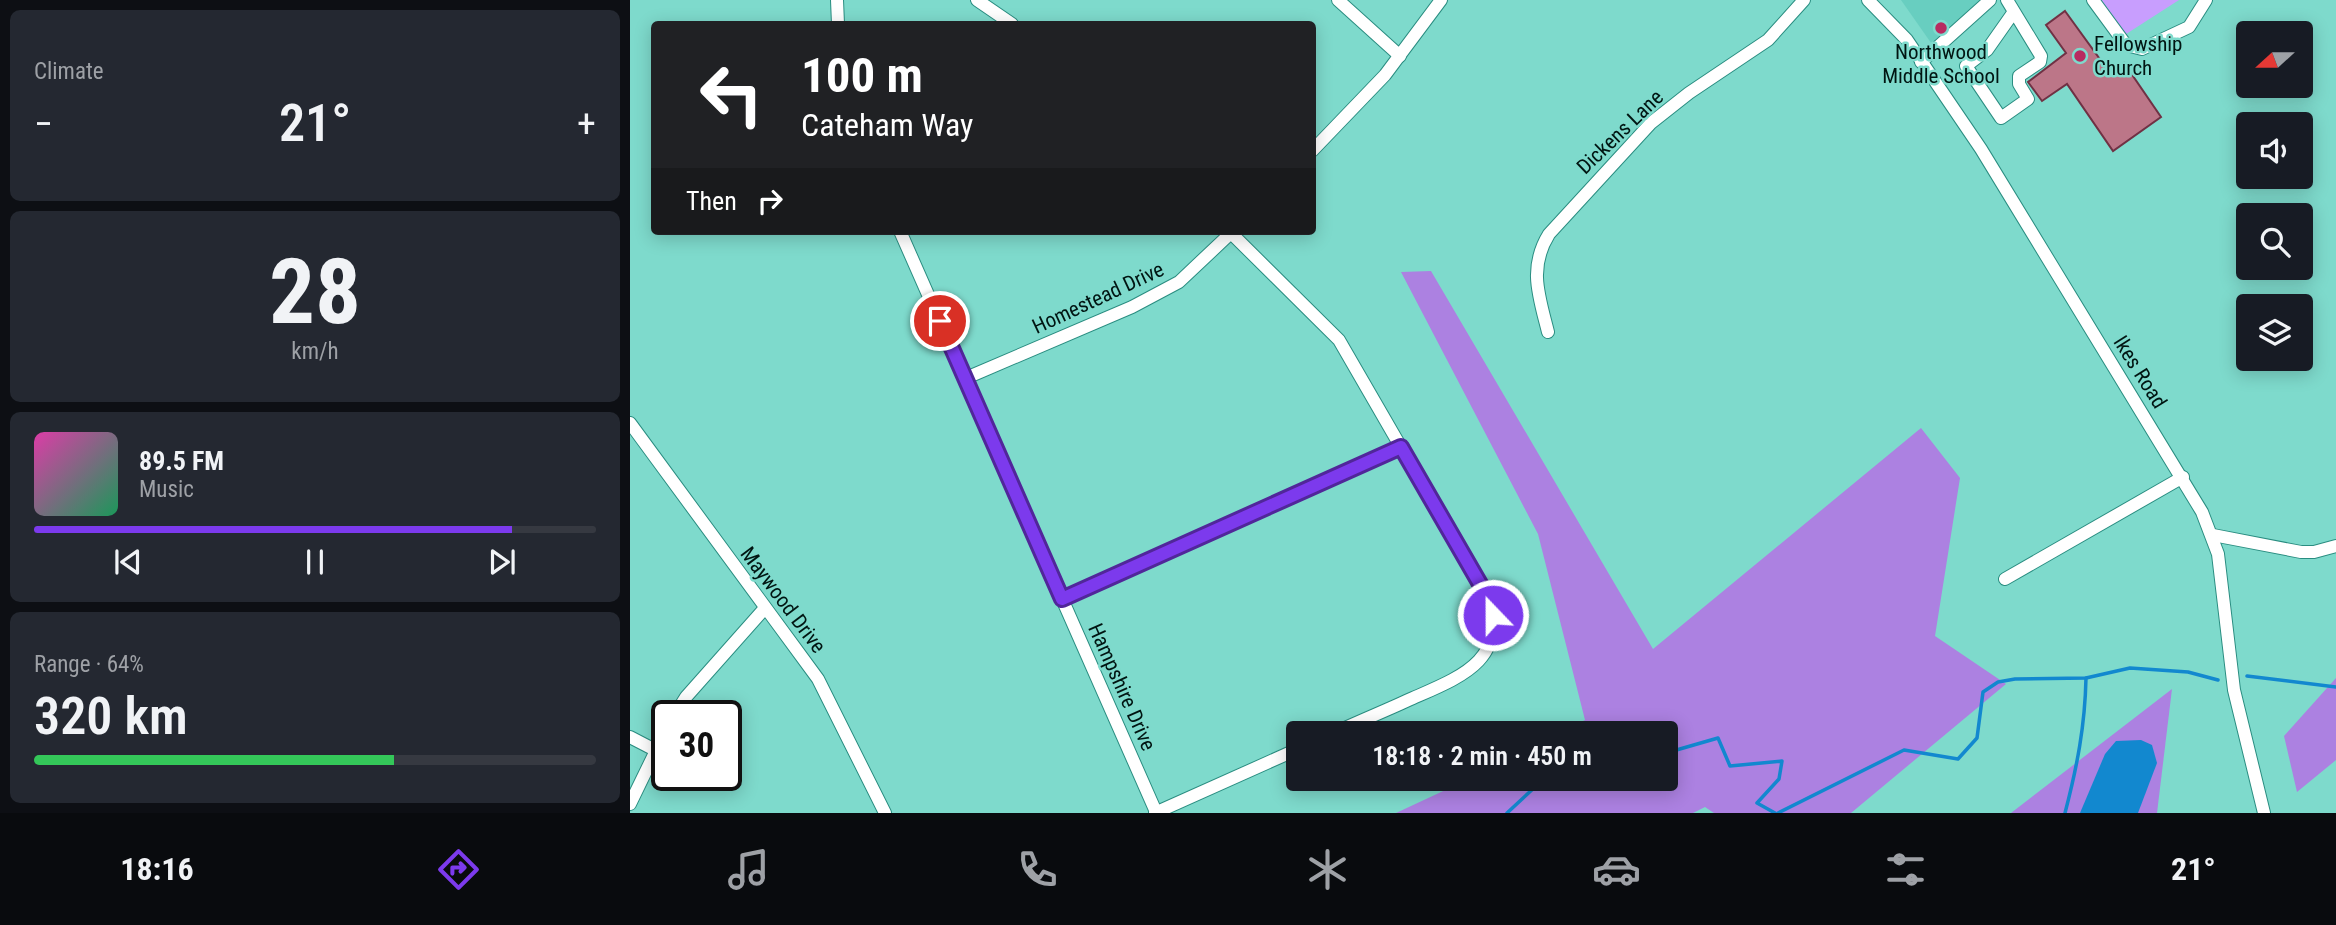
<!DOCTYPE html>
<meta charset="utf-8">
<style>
body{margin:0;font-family:"Roboto Condensed",sans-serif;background:#242831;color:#f1f3f6;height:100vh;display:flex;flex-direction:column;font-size:26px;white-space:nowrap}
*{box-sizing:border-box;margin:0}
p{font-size:23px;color:#9ea1a6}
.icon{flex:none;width:38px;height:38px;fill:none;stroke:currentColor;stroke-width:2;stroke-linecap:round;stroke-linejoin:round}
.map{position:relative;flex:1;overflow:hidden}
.drawer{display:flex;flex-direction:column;gap:10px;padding:10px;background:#0d0f14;width:630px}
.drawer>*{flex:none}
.guide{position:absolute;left:21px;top:21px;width:665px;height:214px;border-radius:7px;box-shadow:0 4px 18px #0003;background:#202124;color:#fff;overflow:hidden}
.needle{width:46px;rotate:249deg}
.controls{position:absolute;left:1606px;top:21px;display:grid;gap:14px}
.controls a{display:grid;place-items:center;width:77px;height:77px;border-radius:7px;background:#171b24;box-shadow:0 4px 18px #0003;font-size:35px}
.speed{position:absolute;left:21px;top:700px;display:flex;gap:14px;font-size:35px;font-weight:700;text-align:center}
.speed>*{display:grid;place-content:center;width:91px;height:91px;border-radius:50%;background:#171b24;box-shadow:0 4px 18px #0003;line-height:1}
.speed .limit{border:4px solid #111;border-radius:10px;background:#fff;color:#111}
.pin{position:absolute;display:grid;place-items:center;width:60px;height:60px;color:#fff;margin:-30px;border:4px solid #fff;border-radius:50%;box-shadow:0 2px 7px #0007}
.me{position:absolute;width:77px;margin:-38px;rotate:338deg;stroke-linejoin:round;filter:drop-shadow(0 0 5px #0008)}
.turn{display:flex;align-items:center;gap:24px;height:147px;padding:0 35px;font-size:32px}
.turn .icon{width:91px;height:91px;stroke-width:2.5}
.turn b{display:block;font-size:49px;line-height:60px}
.then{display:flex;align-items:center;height:66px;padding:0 35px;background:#0003;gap:14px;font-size:26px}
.big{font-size:52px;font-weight:600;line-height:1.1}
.drawer .tile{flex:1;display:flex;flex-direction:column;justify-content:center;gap:10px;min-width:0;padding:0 24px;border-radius:10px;background:#242831}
.drawer .dial{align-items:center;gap:0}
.dial b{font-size:91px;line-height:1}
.song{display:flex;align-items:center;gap:21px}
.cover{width:84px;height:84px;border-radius:10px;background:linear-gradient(135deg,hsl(320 70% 55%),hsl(150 70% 35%))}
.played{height:7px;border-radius:4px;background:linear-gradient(90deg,#7c3aed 85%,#363941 85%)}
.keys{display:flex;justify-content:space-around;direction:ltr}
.heat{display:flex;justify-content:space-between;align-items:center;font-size:38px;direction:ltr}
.charge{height:10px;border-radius:5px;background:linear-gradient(90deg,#34c759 64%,#363941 0)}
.trip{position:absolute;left:656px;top:721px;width:392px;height:70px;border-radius:7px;background:#171b24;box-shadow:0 4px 18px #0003;font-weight:600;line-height:70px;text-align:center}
.dock{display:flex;height:112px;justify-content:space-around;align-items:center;background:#090b0e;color:#9ea1a6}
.dock .icon{width:49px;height:49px}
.dock .selected{color:#7c3aed}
.dock b{font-size:32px;color:#f1f3f6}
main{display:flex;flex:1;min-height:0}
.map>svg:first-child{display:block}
.built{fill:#68cec0}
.green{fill:#c89efe}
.forest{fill:#ac81e1}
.water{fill:#1288cf}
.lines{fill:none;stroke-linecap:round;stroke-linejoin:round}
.stream{stroke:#1288cf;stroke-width:3.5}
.building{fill:#bc7688;stroke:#703144;stroke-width:2}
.minor-casing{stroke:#2a8d81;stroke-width:14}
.minor{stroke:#fff;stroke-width:12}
.route-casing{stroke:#51269a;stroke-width:18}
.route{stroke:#7c3aed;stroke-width:12}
.poi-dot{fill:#b82b60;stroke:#7edacc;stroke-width:2.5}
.labels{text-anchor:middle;stroke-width:5;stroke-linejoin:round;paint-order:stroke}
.poi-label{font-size:21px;fill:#001512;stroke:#7edacc;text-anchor:start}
.street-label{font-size:21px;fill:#001512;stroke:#7edacc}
</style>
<main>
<section class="drawer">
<div class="tile"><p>Climate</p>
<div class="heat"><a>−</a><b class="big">21°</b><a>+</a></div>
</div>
<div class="tile dial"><b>28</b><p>km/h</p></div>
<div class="tile">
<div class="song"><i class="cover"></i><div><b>89.5 FM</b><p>Music</p></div></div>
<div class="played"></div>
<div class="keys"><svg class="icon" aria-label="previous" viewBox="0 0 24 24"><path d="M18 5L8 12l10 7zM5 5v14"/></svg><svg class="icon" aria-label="pause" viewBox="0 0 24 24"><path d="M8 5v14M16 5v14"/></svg><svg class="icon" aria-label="next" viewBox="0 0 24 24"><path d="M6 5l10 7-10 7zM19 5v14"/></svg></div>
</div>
<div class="tile"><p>Range · 64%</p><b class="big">320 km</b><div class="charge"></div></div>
</section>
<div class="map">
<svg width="1706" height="813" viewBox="0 0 1706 813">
<rect width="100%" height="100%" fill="#7edacc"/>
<polygon class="built" points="1271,0 1362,0 1306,50"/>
<polygon class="green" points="1471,0 1549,0 1493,36"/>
<g class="forest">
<polygon points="801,271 1023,649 1291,428 1330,478 1305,636 1376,684 1221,813 1084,813 1075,807 1063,813 766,813 839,779 1036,779 1036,733 929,733 955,720 908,534 771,272"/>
<polygon points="1706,678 1706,760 1667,792 1654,736"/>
<polygon points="1542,689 1527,813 1381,813"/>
</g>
<polygon class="water" points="1511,740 1522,745 1527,763 1508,813 1450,813 1475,754 1486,741"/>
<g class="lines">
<g class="stream">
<polyline points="1617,676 1706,687"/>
<polyline points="1036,753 1088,738 1100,766 1152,761 1149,779 1127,803 1145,813"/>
<polyline points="877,813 905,787 925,779"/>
<polyline points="1148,813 1274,750 1328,759 1347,738 1353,692 1368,682 1385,679 1456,678 1500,668 1558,672 1588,680"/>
<path d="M1435,813c12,-46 20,-87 21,-135"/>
</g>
</g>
<polygon class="building" points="1435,11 1480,73 1494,63 1531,117 1483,151 1437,84 1412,101 1398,82 1436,53 1416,25"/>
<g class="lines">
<g class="minor-casing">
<g id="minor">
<polyline points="207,0 208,24"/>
<polyline points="347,0 382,24"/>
<polyline points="708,0 770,56"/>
<polyline points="1238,0 1277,40 1351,149 1572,512 1588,554 1604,690 1634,813"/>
<polyline points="1377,0 1411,56 1410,62 1389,76 1389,84 1398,99 1371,118 1336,66 1357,50 1383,13"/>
<polyline points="1463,0 1496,45 1512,49 1559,27 1576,0"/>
<polyline points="1291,62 1360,0"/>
<polyline points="682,151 755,75 811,0"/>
<polyline points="270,231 526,812"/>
<path d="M599,231l110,109 148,256c23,63 -26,81 -74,102 -26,12 -53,23 -79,35"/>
<path d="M918,332c-9,-36 -20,-64 1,-98l102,-111 38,-30 79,-53 36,-40"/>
<polyline points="336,378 502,307 549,282 603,231"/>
<polyline points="0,423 188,679 255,813"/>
<polyline points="1583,535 1671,552 1684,552 1706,546"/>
<polyline points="1375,579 1553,477"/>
<polyline points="432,599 771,447"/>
<polyline points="44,716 56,697 135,608"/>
<polyline points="0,737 25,750"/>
<polyline points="0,804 37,728"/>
<polyline points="525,813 668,749"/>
</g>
</g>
<use href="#minor" class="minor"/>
</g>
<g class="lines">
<g class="route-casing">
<polyline id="route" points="310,321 432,599 771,447 857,596 863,615"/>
</g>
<use href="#route" class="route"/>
</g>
<g class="poi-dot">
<circle cx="1311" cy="28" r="7"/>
<circle cx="1450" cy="56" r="7"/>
</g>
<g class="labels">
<g class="poi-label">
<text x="1464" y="51">Fellowship<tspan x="1464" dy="24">Church</tspan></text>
<text x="1311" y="59" text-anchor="middle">Northwood<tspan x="1311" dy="24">Middle School</tspan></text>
</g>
<g class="street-label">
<text transform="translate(990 132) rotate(-44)" y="7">Dickens Lane</text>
<text transform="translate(468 298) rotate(-25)" y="7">Homestead Drive</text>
<text transform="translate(1510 372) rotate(58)" y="7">Ikes Road</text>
<text transform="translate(153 600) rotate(53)" y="7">Maywood Drive</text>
<text transform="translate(492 687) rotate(66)" y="7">Hampshire Drive</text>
</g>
</g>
</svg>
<div class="controls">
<a><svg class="needle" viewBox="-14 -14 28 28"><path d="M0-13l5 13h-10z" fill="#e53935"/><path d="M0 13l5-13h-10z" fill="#9ea1a6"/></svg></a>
<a><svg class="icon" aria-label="sound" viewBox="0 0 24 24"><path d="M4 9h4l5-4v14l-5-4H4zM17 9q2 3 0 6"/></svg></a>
<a><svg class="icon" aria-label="search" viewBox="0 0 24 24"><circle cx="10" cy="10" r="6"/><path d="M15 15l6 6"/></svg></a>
<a><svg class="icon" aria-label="layers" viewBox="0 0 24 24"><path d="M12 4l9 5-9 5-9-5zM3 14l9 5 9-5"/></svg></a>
</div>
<div class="speed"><div class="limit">30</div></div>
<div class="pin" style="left:310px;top:321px;background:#d93025"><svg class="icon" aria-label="arrive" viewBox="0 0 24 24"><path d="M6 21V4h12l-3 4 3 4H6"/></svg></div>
<svg class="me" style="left:863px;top:615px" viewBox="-20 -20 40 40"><circle r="17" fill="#7c3aed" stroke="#fff" stroke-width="3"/><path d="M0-11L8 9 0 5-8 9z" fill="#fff"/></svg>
<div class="trip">18:18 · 2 min · 450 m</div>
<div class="guide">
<div class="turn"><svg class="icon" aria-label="left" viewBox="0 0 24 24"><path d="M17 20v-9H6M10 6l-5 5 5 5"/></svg><div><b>100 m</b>Cateham Way</div></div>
<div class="then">Then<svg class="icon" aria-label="right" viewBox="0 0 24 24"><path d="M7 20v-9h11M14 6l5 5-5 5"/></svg></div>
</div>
</div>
</main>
<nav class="dock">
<b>18:16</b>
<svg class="icon selected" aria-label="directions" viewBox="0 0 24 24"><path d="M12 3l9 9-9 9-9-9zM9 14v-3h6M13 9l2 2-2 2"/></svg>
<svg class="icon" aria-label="music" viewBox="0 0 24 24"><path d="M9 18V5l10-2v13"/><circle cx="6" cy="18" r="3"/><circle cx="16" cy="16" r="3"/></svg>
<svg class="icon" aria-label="phone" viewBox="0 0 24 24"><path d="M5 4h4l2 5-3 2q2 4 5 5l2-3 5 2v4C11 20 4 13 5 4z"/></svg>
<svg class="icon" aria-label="climate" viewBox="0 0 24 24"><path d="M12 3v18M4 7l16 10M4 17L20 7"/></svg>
<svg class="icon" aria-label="car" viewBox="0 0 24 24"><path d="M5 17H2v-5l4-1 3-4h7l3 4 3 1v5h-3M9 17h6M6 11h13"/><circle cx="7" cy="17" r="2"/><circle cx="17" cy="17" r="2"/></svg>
<svg class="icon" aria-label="filters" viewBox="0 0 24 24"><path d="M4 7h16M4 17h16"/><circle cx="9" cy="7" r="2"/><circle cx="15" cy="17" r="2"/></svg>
<b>21°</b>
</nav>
